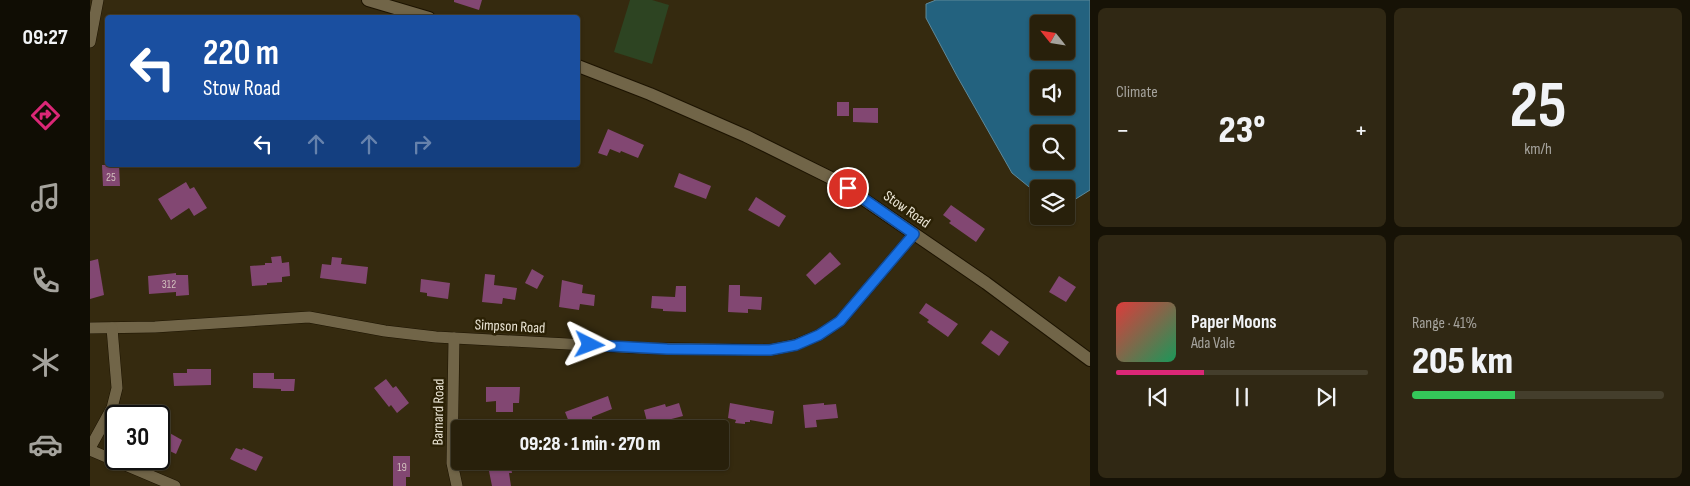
<!DOCTYPE html>
<meta charset="utf-8">
<style>
body{margin:0;font-family:"Sofia Sans Condensed",sans-serif;background:#302814;color:#f1f3f6;height:100vh;display:flex;flex-direction:column;font-size:19px;white-space:nowrap}
*{box-sizing:border-box;margin:0}
p{font-size:16px;color:#a5a39d}
.icon{flex:none;width:28px;height:28px;fill:none;stroke:currentColor;stroke-width:2;stroke-linecap:round;stroke-linejoin:round}
.map{position:relative;flex:1;overflow:hidden}
.drawer{display:flex;flex-direction:column;gap:8px;padding:8px;background:#161206;width:600px}
.drawer>*{flex:none}
.top-card{position:absolute;left:15px;top:15px;width:475px;height:152px;border-radius:5px;box-shadow:0 1px 4px #0004,0 0 0 1px #443e2c;background:#1a4fa0;color:#fff;overflow:hidden}
.needle{width:32px;rotate:300deg}
.buttons{position:absolute;left:940px;top:15px;display:grid;gap:10px}
.buttons a{display:grid;place-items:center;width:45px;height:45px;border-radius:5px;background:#28200b;box-shadow:0 1px 4px #0004,0 0 0 1px #443e2c;font-size:25px}
.speed{position:absolute;left:15px;top:405px;display:flex;gap:10px;font-size:25px;font-weight:700;text-align:center}
.speed>*{display:grid;place-content:center;width:65px;height:65px;border-radius:50%;background:#28200b;box-shadow:0 1px 4px #0004,0 0 0 1px #443e2c;line-height:1}
.speed .limit{border:2px solid #111;border-radius:8px;background:#fff;color:#111}
.pin{position:absolute;display:grid;place-items:center;width:42px;height:42px;color:#fff;margin:-21px;border:2px solid #fff;border-radius:50%;box-shadow:0 1px 5px #0007}
.me{position:absolute;width:55px;margin:-28px;rotate:93deg;stroke-linejoin:round;filter:drop-shadow(0 0 4px #0008)}
.turn{display:flex;align-items:center;gap:18px;height:105px;padding:0 15px;font-size:22px}
.turn .icon{width:65px;height:65px;stroke-width:2.5}
.turn b{display:block;font-size:35px;line-height:42px}
.lanes{display:flex;align-items:center;height:48px;padding:0 15px;background:#0003;justify-content:center;gap:25px;direction:ltr}
.lanes .off{opacity:.35}
.big{font-size:38px;font-weight:800;line-height:1.1}
.drawer .widget{flex:1;display:flex;flex-direction:column;justify-content:center;gap:8px;min-width:0;padding:0 18px;border-radius:8px;background:#302814}
.drawer .dial{align-items:center;gap:0}
.dial b{font-size:65px;line-height:1}
.song{display:flex;align-items:center;gap:15px}
.cover{width:60px;height:60px;border-radius:8px;background:linear-gradient(135deg,hsl(0 70% 55%),hsl(150 70% 35%))}
.played{height:5px;border-radius:2px;background:linear-gradient(90deg,#db2777 35%,#443e2c 35%)}
.keys{display:flex;justify-content:space-around;direction:ltr}
.heat{display:flex;justify-content:space-between;align-items:center;font-size:28px;direction:ltr}
.charge{height:8px;border-radius:4px;background:linear-gradient(90deg,#34c759 41%,#443e2c 0)}
.drawer .tiles{flex:1;display:grid;gap:8px;grid-template-columns:repeat(2,1fr)}
.trip{position:absolute;left:361px;top:420px;width:278px;height:50px;border-radius:5px;background:#28200b;box-shadow:0 1px 4px #0004,0 0 0 1px #443e2c;font-weight:800;line-height:50px;text-align:center}
main{display:flex;flex:1;min-height:0}
.tabs{display:flex;flex-direction:column;width:90px;justify-content:space-around;align-items:center;background:#100d04;color:#a5a39d}
.tabs .icon{width:35px;height:35px}
.tabs .on{color:#db2777}
.tabs b{font-size:22px;color:#f1f3f6}
.map>svg:first-child{display:block}
.green{fill:#2d4422}
.water{fill:#23627f;stroke:#5f8999;fill-rule:evenodd}
.building{fill:#824772}
.lines{fill:none;stroke-linecap:round;stroke-linejoin:round}
.minor-casing{stroke:#1c1300;stroke-width:12}
.tertiary-casing{stroke:#1c1300;stroke-width:14}
.minor{stroke:#716548;stroke-width:11}
.tertiary{stroke:#716548;stroke-width:12}
.route-casing{stroke:#114b97;stroke-width:12}
.route{stroke:#1a73e8;stroke-width:9}
.labels{text-anchor:middle;stroke-width:5;stroke-linejoin:round;paint-order:stroke}
.number-label{font-size:12px;fill:#d1bebc}
.street-label{font-size:15px;fill:#ebe5d5;stroke:#2b2105}
</style>
<main>
<nav class="tabs">
<b>09:27</b>
<svg class="icon on" aria-label="directions" viewBox="0 0 24 24"><path d="M12 3l9 9-9 9-9-9zM9 14v-3h6M13 9l2 2-2 2"/></svg>
<svg class="icon" aria-label="music" viewBox="0 0 24 24"><path d="M9 18V5l10-2v13"/><circle cx="6" cy="18" r="3"/><circle cx="16" cy="16" r="3"/></svg>
<svg class="icon" aria-label="phone" viewBox="0 0 24 24"><path d="M5 4h4l2 5-3 2q2 4 5 5l2-3 5 2v4C11 20 4 13 5 4z"/></svg>
<svg class="icon" aria-label="climate" viewBox="0 0 24 24"><path d="M12 3v18M4 7l16 10M4 17L20 7"/></svg>
<svg class="icon" aria-label="car" viewBox="0 0 24 24"><path d="M5 17H2v-5l4-1 3-4h7l3 4 3 1v5h-3M9 17h6M6 11h13"/><circle cx="7" cy="17" r="2"/><circle cx="17" cy="17" r="2"/></svg>
</nav>
<div class="map">
<svg width="1000" height="486" viewBox="0 0 1000 486">
<rect width="100%" height="100%" fill="#352a0f"/>
<polygon class="green" points="540,0 562,0 579,5 562,64 524,52"/>
<path class="water" d="M846,0h154v190l-24,15v-16h-27v6l-27,-22 -55,-97 -31,-58v-14zM949,24h27v27h-27zM949,79h27v27h-27zM949,134h27v27h-27z"/>
<g class="building">
<polygon points="364,0 392,0 389,10 364,2"/>
<rect x="747" y="102" width="12" height="14"/>
<polygon points="763,108 788,108 788,123 763,122"/>
<polygon points="518,129 554,145 548,158 531,151 530,153 520,149 517,156 508,153"/>
<polygon points="12,165 29,165 30,186 13,186"/>
<polygon points="589,173 621,186 616,199 584,187"/>
<polygon points="96,182 100,189 104,187 117,208 104,216 99,208 81,220 68,199"/>
<polygon points="666,197 696,216 689,227 658,210"/>
<polygon points="861,205 895,229 886,242 859,223 861,221 853,215"/>
<polygon points="740,252 751,264 725,285 716,275"/>
<polygon points="191,256 192,263 199,262 200,276 192,277 192,282 177,283 177,285 162,286 160,266 175,265 175,263 182,263 181,257"/>
<polygon points="242,257 252,258 251,264 278,267 276,284 230,278 232,264 241,265"/>
<polygon points="8,259 14,295 0,299 0,261"/>
<polygon points="442,269 454,276 447,289 435,283"/>
<polygon points="86,273 86,275 98,275 99,295 86,296 86,292 59,294 58,276"/>
<polygon points="395,274 405,275 404,285 427,288 425,300 413,298 412,304 392,302"/>
<polygon points="969,276 986,287 976,302 959,292"/>
<polygon points="331,279 360,283 358,299 337,296 337,293 330,292"/>
<polygon points="472,280 493,285 492,293 505,295 504,306 490,304 489,310 469,307"/>
<polygon points="639,285 650,285 650,296 672,297 671,310 658,309 658,313 638,312"/>
<polygon points="586,286 596,286 596,312 573,311 573,309 561,308 562,296 585,297"/>
<polygon points="836,303 868,324 858,337 837,322 839,320 829,313"/>
<polygon points="901,330 919,342 909,356 891,343"/>
<polygon points="97,369 121,369 121,385 84,386 83,373 97,373"/>
<polygon points="163,373 184,373 184,379 205,379 204,391 191,391 191,389 163,388"/>
<polygon points="296,379 303,388 306,386 319,403 307,413 301,405 299,407 284,388"/>
<polygon points="396,387 430,387 429,403 423,403 423,412 406,412 406,401 396,402"/>
<polygon points="518,396 522,409 502,417 502,419 498,420 499,423 481,427 475,412"/>
<polygon points="589,403 593,416 570,422 572,429 559,429 554,410 575,404 576,407"/>
<polygon points="640,403 684,411 682,424 660,420 660,422 655,422 655,424 645,423 646,420 638,418"/>
<polygon points="734,403 734,405 746,404 748,418 726,420 727,427 715,428 713,405"/>
<polygon points="69,427 92,440 86,454 69,446"/>
<polygon points="146,448 152,450 153,448 173,457 166,471 140,459"/>
<polygon points="303,456 320,456 320,477 316,477 316,486 303,486"/>
<polygon points="397,461 412,461 412,463 420,462 422,473 419,473 421,486 402,486"/>
</g>
<g class="lines">
<g class="minor-casing">
<g id="minor">
<polyline points="0,42 8,0"/>
<polyline points="0,328 65,327 219,317 295,331 346,337 552,348 680,350 705,345 729,335 750,321 824,234"/>
<polyline points="364,338 362,463 367,486"/>
<polyline points="0,448 22,408 27,388 22,328"/>
<polyline points="0,450 85,486"/>
</g>
</g>
<g class="tertiary-casing">
<g id="tertiary">
<polyline points="278,0 339,18"/>
<polyline points="488,66 560,94 656,136 747,181 896,283 1000,360"/>
</g>
</g>
<use href="#minor" class="minor"/>
<use href="#tertiary" class="tertiary"/>
</g>
<g class="lines">
<g class="route-casing">
<polyline id="route" points="500,345 577,349 668,350 680,350 706,345 729,335 750,321 824,234 758,188"/>
</g>
<use href="#route" class="route"/>
</g>
<g class="labels">
<g class="number-label">
<text x="21" y="181">25</text>
<text x="79" y="288">312</text>
<text x="312" y="471">19</text>
</g>
<g class="street-label">
<text transform="translate(817 209) rotate(35)" y="5">Stow Road</text>
<text transform="translate(420 326) rotate(3)" y="5">Simpson Road</text>
<text transform="translate(348 412) rotate(-89)" y="5">Barnard Road</text>
</g>
</g>
</svg>
<div class="buttons">
<a><svg class="needle" viewBox="-14 -14 28 28"><path d="M0-13l5 13h-10z" fill="#e53935"/><path d="M0 13l5-13h-10z" fill="#a5a39d"/></svg></a>
<a><svg class="icon" aria-label="sound" viewBox="0 0 24 24"><path d="M4 9h4l5-4v14l-5-4H4zM17 9q2 3 0 6"/></svg></a>
<a><svg class="icon" aria-label="search" viewBox="0 0 24 24"><circle cx="10" cy="10" r="6"/><path d="M15 15l6 6"/></svg></a>
<a><svg class="icon" aria-label="layers" viewBox="0 0 24 24"><path d="M12 4l9 5-9 5-9-5zM3 14l9 5 9-5"/></svg></a>
</div>
<div class="speed"><div class="limit">30</div></div>
<div class="pin" style="left:758px;top:188px;background:#d93025"><svg class="icon" aria-label="arrive" viewBox="0 0 24 24"><path d="M6 21V4h12l-3 4 3 4H6"/></svg></div>
<svg class="me" style="left:500px;top:345px" viewBox="-20 -20 40 40"><path d="M0-17L14 15 0 8-14 15z" fill="#1a73e8" stroke="#fff" stroke-width="4"/></svg>
<div class="trip">09:28 · 1 min · 270 m</div>
<div class="top-card">
<div class="turn"><svg class="icon" aria-label="left" viewBox="0 0 24 24"><path d="M17 20v-9H6M10 6l-5 5 5 5"/></svg><div><b>220 m</b>Stow Road</div></div>
<div class="lanes"><svg class="icon" aria-label="left" viewBox="0 0 24 24"><path d="M17 20v-9H6M10 6l-5 5 5 5"/></svg><svg class="icon off" aria-label="ahead" viewBox="0 0 24 24"><path d="M12 20V5M6 11l6-6 6 6"/></svg><svg class="icon off" aria-label="ahead" viewBox="0 0 24 24"><path d="M12 20V5M6 11l6-6 6 6"/></svg><svg class="icon off" aria-label="right" viewBox="0 0 24 24"><path d="M7 20v-9h11M14 6l5 5-5 5"/></svg></div>
</div>
</div>
<section class="drawer">
<div class="tiles">
<div class="widget"><p>Climate</p>
<div class="heat"><a>−</a><b class="big">23°</b><a>+</a></div>
</div>
<div class="widget dial"><b>25</b><p>km/h</p></div>
<div class="widget">
<div class="song"><i class="cover"></i><div><b>Paper Moons</b><p>Ada Vale</p></div></div>
<div class="played"></div>
<div class="keys"><svg class="icon" aria-label="previous" viewBox="0 0 24 24"><path d="M18 5L8 12l10 7zM5 5v14"/></svg><svg class="icon" aria-label="pause" viewBox="0 0 24 24"><path d="M8 5v14M16 5v14"/></svg><svg class="icon" aria-label="next" viewBox="0 0 24 24"><path d="M6 5l10 7-10 7zM19 5v14"/></svg></div>
</div>
<div class="widget"><p>Range · 41%</p><b class="big">205 km</b><div class="charge"></div></div>
</div>
</section>
</main>
